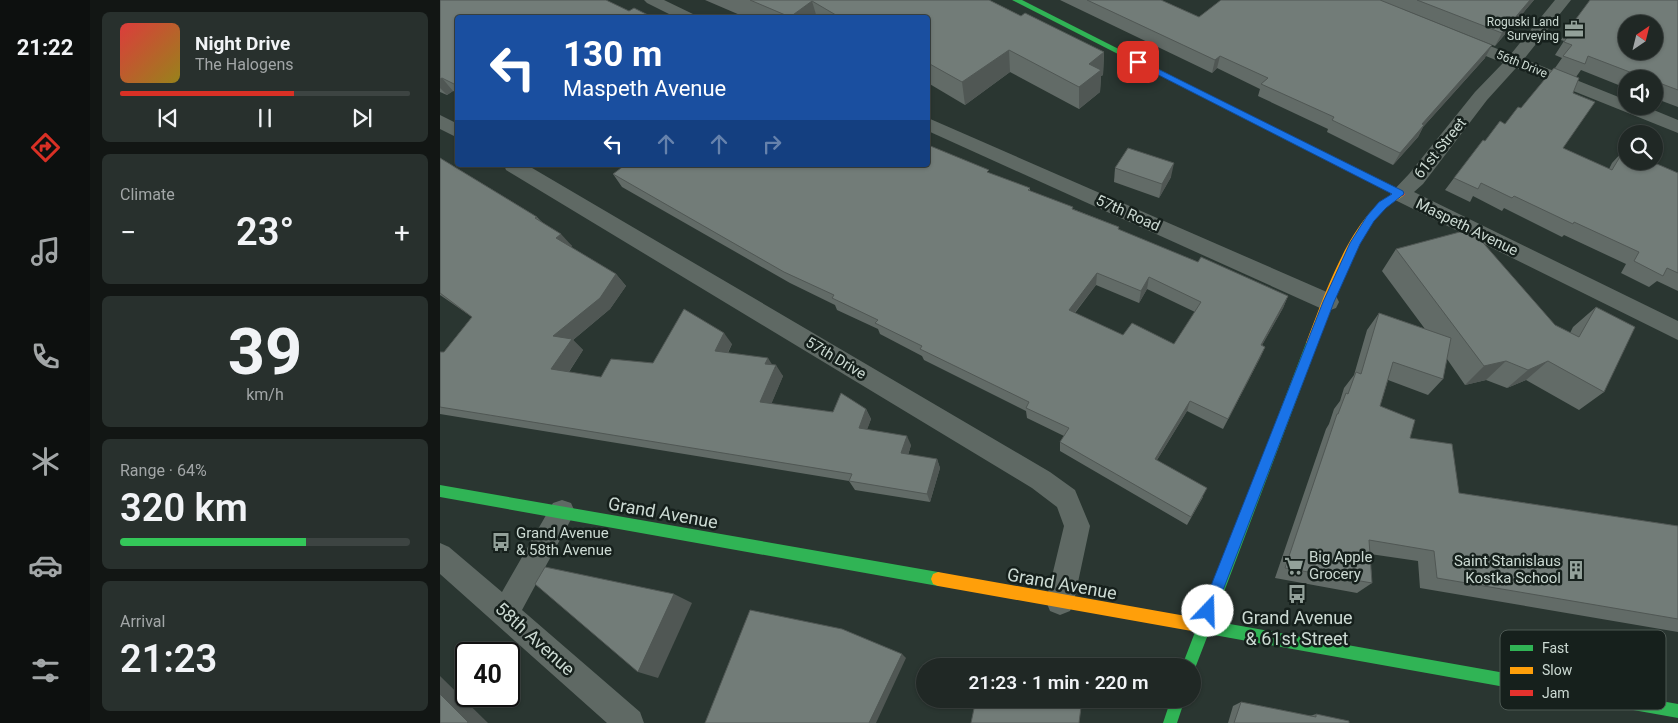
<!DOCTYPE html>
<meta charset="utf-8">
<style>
body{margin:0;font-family:Roboto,sans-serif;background:#28302d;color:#f1f3f6;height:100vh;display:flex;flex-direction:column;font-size:19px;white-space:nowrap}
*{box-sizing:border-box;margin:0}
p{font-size:16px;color:#a2a6a7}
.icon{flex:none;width:28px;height:28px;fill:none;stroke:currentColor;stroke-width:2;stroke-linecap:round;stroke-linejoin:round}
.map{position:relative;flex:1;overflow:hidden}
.drawer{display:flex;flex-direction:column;gap:12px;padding:12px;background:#121614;width:350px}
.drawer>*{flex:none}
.banner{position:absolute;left:15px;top:15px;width:475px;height:152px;border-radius:5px;box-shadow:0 1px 4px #0004,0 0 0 1px #3d4442;background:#1a4fa0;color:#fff;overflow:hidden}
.needle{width:32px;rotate:35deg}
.controls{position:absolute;left:1178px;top:15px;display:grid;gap:10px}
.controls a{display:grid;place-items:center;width:45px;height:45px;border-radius:50%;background:#202825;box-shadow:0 1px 4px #0004,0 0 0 1px #3d4442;font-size:25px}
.speed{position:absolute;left:15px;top:642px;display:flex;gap:10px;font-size:25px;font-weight:700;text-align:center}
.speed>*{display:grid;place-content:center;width:65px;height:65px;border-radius:50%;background:#202825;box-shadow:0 1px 4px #0004,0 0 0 1px #3d4442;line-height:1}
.speed .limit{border:2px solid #111;border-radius:8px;background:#fff;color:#111}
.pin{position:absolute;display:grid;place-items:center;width:42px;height:42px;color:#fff;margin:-21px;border-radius:10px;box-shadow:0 2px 8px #0006}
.me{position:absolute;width:55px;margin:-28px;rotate:21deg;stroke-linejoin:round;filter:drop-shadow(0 0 4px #0008)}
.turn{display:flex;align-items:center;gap:18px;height:105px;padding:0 25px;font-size:22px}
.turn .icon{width:65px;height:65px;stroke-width:2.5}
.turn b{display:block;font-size:35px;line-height:42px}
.lanes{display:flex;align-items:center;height:48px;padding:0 25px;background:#0003;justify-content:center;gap:25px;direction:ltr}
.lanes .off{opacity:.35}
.big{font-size:38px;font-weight:600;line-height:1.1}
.drawer .tile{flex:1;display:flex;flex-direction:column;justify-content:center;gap:8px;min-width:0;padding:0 18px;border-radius:8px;background:#28302d}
.drawer .dial{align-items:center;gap:0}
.dial b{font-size:65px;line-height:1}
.song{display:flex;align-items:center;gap:15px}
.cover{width:60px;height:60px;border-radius:8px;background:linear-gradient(135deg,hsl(0 70% 55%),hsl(50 70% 35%))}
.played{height:5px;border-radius:2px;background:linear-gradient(90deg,#d93025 60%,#3d4442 60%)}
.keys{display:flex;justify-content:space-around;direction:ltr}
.heat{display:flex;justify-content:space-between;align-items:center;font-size:28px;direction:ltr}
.charge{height:8px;border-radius:4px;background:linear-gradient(90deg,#34c759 64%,#3d4442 0)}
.trip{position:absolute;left:476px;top:658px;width:285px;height:50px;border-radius:25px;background:#202825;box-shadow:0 1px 4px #0004,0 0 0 1px #3d4442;font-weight:600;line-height:50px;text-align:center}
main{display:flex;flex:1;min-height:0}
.dock{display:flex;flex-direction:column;width:90px;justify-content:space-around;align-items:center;background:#0d100f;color:#a2a6a7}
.dock .icon{width:35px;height:35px}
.dock .selected{color:#d93025}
.dock b{font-size:22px;color:#f1f3f6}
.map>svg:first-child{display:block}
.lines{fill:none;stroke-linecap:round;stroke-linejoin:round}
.street{fill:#5f6964;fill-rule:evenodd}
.fast{fill:#30b455;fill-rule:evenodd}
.slow{fill:#ff9f0a;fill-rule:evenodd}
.jam{fill:#e5322d;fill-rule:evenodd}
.wall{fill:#626b67;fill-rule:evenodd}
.shaded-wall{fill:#505754}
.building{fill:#727c78;stroke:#505754;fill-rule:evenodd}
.route{fill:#1a73e8;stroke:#114b97}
.labels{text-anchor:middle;stroke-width:5;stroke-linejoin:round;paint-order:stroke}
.far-poi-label{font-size:12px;fill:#ccdad3;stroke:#16201c;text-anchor:end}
.far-street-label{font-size:12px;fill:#ccdad3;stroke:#16201c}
.street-label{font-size:15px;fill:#ccdad3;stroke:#16201c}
.poi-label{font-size:15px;fill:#ccdad3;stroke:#16201c;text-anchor:start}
.near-street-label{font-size:18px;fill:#ccdad3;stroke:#16201c}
.near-poi-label{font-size:18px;fill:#ccdad3;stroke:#16201c}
.key{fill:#16201c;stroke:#4d5853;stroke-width:1}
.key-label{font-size:14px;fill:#ccdad3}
</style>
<main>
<nav class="dock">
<b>21:22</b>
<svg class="icon selected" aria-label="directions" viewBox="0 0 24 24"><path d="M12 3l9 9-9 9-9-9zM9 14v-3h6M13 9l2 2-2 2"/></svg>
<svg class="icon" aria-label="music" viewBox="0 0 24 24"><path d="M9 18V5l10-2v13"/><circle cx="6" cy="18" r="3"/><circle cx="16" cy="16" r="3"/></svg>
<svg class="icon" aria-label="phone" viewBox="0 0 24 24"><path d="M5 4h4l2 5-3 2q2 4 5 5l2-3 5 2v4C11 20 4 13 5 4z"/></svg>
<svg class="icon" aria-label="climate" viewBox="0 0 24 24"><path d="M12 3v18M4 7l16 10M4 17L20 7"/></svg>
<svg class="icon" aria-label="car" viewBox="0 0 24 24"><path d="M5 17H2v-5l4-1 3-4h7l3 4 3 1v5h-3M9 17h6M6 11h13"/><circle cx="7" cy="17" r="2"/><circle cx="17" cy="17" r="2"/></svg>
<svg class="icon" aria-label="filters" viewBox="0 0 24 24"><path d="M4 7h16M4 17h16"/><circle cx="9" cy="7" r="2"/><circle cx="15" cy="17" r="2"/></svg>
</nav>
<section class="drawer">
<div class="tile">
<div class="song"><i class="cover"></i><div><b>Night Drive</b><p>The Halogens</p></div></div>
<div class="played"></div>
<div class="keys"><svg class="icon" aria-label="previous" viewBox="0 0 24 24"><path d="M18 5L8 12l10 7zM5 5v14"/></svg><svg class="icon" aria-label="pause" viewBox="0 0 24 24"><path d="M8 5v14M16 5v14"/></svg><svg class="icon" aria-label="next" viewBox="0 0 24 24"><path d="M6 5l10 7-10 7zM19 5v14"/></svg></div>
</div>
<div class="tile"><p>Climate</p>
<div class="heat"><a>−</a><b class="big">23°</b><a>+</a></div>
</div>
<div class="tile dial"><b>39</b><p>km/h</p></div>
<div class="tile"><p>Range · 64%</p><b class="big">320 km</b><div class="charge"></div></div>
<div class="tile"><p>Arrival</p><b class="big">21:23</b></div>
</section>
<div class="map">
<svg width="1238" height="723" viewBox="0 0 1238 723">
<rect width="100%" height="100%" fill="#2a3631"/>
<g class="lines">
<g class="street">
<polygon points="204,0 224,0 255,15 257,18 237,18 207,3"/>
<polygon points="1115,0 1131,0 1084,59 1186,100 1186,106 1204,106 1238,120 1238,133 1076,68 1047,100 983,184 974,192 1238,321 1238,340 953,199 950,194 969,174 1035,92 1063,63 1014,43 1012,40 1014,37 1026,37 1071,54"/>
<polygon points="0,115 18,124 18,138 0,129"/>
<polygon points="488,118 896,296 899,302 896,308 888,311 880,308 488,131"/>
<polygon points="64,165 87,165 610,472 635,490 650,526 634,601 630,611 620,615 610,611 606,601 624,526 617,507 592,488 66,170"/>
<polygon points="122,500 131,503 135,512 82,610 200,712 204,723 167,723 0,574 0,543 9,547 62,592 113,503"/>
</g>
<g class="fast">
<polygon points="572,0 582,0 886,154 884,156 878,156"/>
<polygon points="872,338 876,340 878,343 773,621 1238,704 1238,718 774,635 769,632 754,671 752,672 752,666 742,666 866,343 868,340"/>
<polygon points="0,485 498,572 503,574 505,579 503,584 498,586 0,497"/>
<polygon points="731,699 745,699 737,723 723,723"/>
</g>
<g class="slow">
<path d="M960,191l5,3 -2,2c-5,4 -11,6 -16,10 -37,30 -51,99 -71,140h-8l-2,-3c17,-43 47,-137 94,-152z"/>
<polygon points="498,572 774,621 779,623 781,628 779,633 774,635 498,586 493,584 491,579 493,574"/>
</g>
<polygon class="jam" points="881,151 963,192 965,194 963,196 957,196 878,156 876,154"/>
</g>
<g class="wall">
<polygon points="0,0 189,11 18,18 18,93 13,91 7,95 0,92"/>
<polygon points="265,0 549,0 581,16 664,52 663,75 661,76 660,92 639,109 570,72 525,105 488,83 488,18 307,18"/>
<polygon points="620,0 721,0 759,17 781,0 1094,0 1055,46 960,8 1045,58 983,127 978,137 953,165 887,132 888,129 818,96 820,89 777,68 772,73"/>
<polygon points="1238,0 1238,107 1214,98 1214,79 1186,79 1186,88 1141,70 1136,77 1133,93 1123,148 1169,169 1172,163 1184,150 1238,173 1238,291 1217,281 1209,287 1181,273 1186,264 1124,235 1122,237 1064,208 1062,211 1033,196 1030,202 1005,190 1014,178 1045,141 1065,124 1081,108 1115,68 1122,58 1115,55 1124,41 1121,40 1130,27"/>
<polygon points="0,158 97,217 102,222 132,246 131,247 176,274 186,286 170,309 133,340 143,350 129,372 161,377 213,363 292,344 288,353 332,365 343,376 331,404 393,412 426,409 431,419 427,429 471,445 468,455 497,459 500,468 490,502 415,490 409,481 0,414 0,352 4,352 32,317 0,295"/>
<polygon points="675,168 731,177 719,198 674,182"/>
<path d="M549,173l41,15v3l43,18 46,18v3l79,32 90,34 -5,12 -21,37 3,2 -5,11 -37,71 -36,-18 -30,49 46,37 -16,28 -127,-74v-9l4,-6 -37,-18 -1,-7 -102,-51 -2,-4 -42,-22 -2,-5 -41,-19 -2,-5 -45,-22 -168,-96 -9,-13zM656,285l43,18 8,-14 48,23 -21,32 -51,-9 -48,-22z"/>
<polygon points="956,249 1130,333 1133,327 1156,307 1164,392 1139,410 1086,380 1067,388 1046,380 1025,385 1007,359 1003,379 988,395 948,380 940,406 970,438 1019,493 1238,526 1238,632 980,588 978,561 930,554 932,583 917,593 835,578 886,429 889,424 894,409 900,401 904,388 914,375 927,330 939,313 985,329 942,271"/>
<polygon points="801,702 870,716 876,714 909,723 788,723 793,706"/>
</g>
<g class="shaded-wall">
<polygon points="1090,0 1094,0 1055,46 1062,33"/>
<polygon points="372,1 377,18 350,18 350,17"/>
<polygon points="1052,45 1045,58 983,127 978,137 953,165 960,153 982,124"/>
<polygon points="569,50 570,72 525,105 522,82"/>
<polygon points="664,52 663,75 661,76 660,92 639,109 639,87 649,64"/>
<polygon points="780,56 777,68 772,73 775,60"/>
<polygon points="2,78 13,91 7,95 0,88 0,79"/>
<polygon points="734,163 731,177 719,198 722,184"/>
<polygon points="121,234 132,246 127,250 116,238"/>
<polygon points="657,273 656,285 628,321 629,310"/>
<polygon points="176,274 186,286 170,309 133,340 143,350 124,379 111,369 113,336"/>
<polygon points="709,277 707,289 699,303 701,291"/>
<polygon points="848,296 843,308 816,356 821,345"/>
<polygon points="284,333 292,344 283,361 275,351"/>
<polygon points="825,347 820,358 783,429 788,419"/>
<polygon points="328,358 335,369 336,365 343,376 328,412 320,402 325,364"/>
<polygon points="1066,361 1046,380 1025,385 1044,366"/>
<polygon points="1108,361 1086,380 1067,388 1088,370"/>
<polygon points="750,401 747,411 712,468 715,459"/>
<polygon points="426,409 431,419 424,438 419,428"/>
<polygon points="467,436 471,445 466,462 461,453"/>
<polygon points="497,459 500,468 490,502 487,494"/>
<polygon points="234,594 252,603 218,678 198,672"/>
<polygon points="462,654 466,658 436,723 429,723"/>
<polygon points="0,676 48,723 27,723 0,694"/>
</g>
<g class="building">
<polygon points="0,0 166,0 189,11 194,8 214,18 18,18 18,86 2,78 0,79"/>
<polygon points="310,0 549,0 581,16 585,13 664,52 649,64 661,70 639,87 569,50 522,82 488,63 488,18 401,18 372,1 350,17"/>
<polygon points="647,0 721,0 759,17 781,0 940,0 1052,45 982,124 984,125 960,153 892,120 894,117 821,84 828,78 780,56 775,60"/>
<polygon points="977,0 1090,0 1062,33"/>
<path d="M1150,0h88v90l-24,-9v-2h-6l-60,-23 -3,8 -22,-8 9,-11 -8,-3 9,-14 -3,-1zM1186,24h28v27h-28z"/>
<polygon points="1114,68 1139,78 1133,93 1155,102 1123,148 1172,170 1184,150 1186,151 1186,161 1210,161 1238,173 1238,273 1227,268 1223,276 1194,261 1199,252 1134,222 1133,224 1074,196 1072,198 1041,183 1038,189 1014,178 1043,140 1045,141 1060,121 1065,124 1078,107 1081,108"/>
<path d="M488,145l61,25 -2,2 43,16 -2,2 45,17 -1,2 47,18 -1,2 80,33 3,-5 87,39 -27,49 4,2 -37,72 -38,-18 -35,58 52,29 -16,29 -131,-75 9,-14 -43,-20 3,-6 -109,-53 2,-3 -47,-23 3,-3 -46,-22 2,-3 -50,-23 -171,-98 12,-9h303zM657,273l44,18 8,-14 52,25 -27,42 -42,-21 -9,12 -54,-25z"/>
<polygon points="688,148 734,163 722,184 675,168"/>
<polygon points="0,158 97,217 95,218 121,234 116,238 176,274 160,298 113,336 132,339 111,369 161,377 171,359 213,363 244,309 284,333 275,351 328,358 325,364 336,365 320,402 393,412 401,393 426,409 419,428 467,436 461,453 497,459 487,494 409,481 412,474 0,407 0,352 4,352 32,317 0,293"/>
<polygon points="1031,229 1115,325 1139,337 1156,307 1195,327 1164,392 1108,361 1088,370 1066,361 1044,366 956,249"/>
<polygon points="939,313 1011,338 1003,379 953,362 940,406 975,420 970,438 1012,444 1019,493 1238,526 1238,619 997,578 994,551 929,540 932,583 845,568 897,414 898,414 906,393 908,394 916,372 921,374"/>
<polygon points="105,567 234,594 198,672 95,584"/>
<polygon points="310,610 402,629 462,654 429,723 265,723"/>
<polygon points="0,694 28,722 27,723 0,723"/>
<polygon points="536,699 591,699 603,701 604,699 642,699 639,723 531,723"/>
<polygon points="801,702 876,717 876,714 909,721 909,723 794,723"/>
</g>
<polygon class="route" points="698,59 963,191 964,194 946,208 934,221 920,244 894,302 775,611 773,616 768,618 763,616 761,611 883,302 910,243 927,216 939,202 952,194 695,63 695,60"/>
<defs>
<g id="office-bare" transform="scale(1.5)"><path d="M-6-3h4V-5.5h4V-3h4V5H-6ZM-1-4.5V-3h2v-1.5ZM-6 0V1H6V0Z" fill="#93a19a" stroke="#16201c" stroke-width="2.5" paint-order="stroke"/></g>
<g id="bus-bare" transform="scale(1.5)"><path d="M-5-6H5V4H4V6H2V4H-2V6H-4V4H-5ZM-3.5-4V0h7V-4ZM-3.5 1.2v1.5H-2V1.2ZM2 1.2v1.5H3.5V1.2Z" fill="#93a19a" stroke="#16201c" stroke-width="2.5" paint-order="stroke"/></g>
<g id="supermarket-bare" transform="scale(1.5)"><path d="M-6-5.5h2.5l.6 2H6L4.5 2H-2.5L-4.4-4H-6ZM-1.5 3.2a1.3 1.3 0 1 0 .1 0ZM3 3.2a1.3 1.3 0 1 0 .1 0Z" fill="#93a19a" stroke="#16201c" stroke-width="2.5" paint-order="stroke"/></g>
<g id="building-bare" transform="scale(1.5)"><path d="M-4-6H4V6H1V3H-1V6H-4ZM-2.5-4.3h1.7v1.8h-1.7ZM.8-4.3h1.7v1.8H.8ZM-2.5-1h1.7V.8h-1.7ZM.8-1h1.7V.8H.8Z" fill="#93a19a" stroke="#16201c" stroke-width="2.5" paint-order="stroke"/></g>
</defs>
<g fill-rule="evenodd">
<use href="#office-bare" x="1134" y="29"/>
<use href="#bus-bare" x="61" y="542"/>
<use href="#supermarket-bare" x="854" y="566"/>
<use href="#building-bare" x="1136" y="570"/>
<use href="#bus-bare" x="857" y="594"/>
</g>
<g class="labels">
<g class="far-poi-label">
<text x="1119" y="26">Roguski Land<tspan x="1119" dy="14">Surveying</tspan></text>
</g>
<g class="far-street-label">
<text transform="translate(1082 64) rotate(22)" y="4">56th Drive</text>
</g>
<g class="street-label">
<text transform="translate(1000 148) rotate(-51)" y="5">61st Street</text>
<text transform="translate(688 213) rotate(24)" y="5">57th Road</text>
<text transform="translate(1027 227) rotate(26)" y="5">Maspeth Avenue</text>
<text transform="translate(396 358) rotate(31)" y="5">57th Drive</text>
</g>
<g class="poi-label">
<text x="76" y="538">Grand Avenue<tspan x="76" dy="17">&amp; 58th Avenue</tspan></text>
<text x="869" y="562">Big Apple<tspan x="869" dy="17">Grocery</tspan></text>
<text x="1121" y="566" text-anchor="end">Saint Stanislaus<tspan x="1121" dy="17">Kostka School</tspan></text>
</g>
<g class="near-street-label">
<text transform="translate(223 513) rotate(10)" y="6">Grand Avenue</text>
<text transform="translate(622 584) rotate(10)" y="6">Grand Avenue</text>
<text transform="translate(95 639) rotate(42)" y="6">58th Avenue</text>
</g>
<g class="near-poi-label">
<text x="857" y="624">Grand Avenue<tspan x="857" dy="21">&amp; 61st Street</tspan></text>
</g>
</g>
<rect x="1060" y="630" width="166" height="80" rx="8" class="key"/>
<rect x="1070" y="645" width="23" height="6" fill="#30b455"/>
<rect x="1070" y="667" width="23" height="7" fill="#ff9f0a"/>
<rect x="1070" y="690" width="23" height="6" fill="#e5322d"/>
<g class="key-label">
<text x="1102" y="653">Fast</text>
<text x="1102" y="675">Slow</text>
<text x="1102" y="698">Jam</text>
</g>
</svg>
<div class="controls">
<a><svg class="needle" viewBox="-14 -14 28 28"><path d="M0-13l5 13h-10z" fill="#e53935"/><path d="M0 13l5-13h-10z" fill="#a2a6a7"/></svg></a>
<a><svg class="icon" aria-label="sound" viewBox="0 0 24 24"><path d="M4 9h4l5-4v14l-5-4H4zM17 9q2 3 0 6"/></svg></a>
<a><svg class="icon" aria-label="search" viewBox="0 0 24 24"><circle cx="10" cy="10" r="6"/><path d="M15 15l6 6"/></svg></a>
</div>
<div class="speed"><div class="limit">40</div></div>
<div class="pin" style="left:698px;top:62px;background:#d93025"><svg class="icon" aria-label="arrive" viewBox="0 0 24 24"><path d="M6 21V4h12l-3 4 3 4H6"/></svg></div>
<svg class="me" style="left:768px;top:611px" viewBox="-20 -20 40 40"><circle r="19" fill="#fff"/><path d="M0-13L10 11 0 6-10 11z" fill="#1a73e8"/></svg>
<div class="trip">21:23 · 1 min · 220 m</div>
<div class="banner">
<div class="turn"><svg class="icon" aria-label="left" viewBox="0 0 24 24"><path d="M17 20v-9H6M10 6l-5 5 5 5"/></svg><div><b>130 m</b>Maspeth Avenue</div></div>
<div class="lanes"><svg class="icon" aria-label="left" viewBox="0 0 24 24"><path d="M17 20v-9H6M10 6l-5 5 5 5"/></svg><svg class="icon off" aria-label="ahead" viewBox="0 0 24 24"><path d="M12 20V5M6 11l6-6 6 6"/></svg><svg class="icon off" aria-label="ahead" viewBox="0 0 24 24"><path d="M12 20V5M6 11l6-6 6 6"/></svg><svg class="icon off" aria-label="right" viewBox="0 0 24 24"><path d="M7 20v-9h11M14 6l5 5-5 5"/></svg></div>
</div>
</div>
</main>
